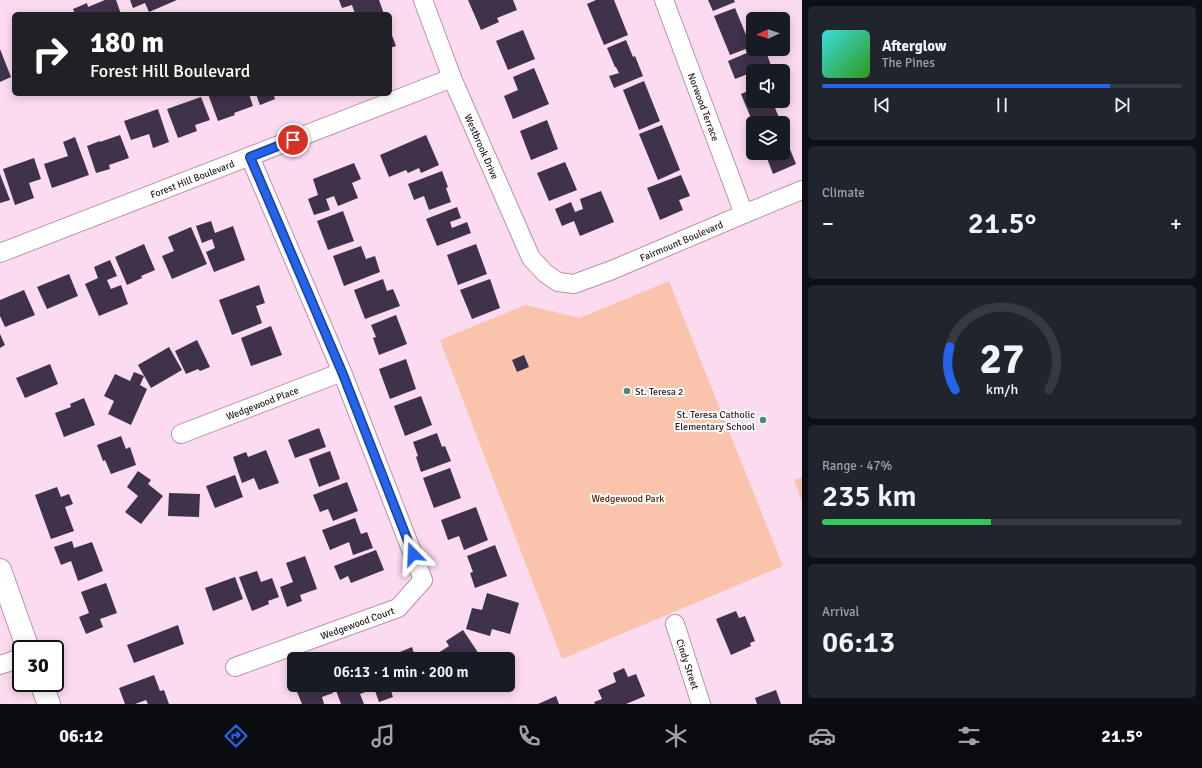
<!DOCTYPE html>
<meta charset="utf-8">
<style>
body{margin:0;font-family:Signika,sans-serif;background:#20242c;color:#f1f3f6;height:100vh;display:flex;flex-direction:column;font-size:15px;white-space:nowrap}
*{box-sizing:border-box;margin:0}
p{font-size:13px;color:#9ea1a6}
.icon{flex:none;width:22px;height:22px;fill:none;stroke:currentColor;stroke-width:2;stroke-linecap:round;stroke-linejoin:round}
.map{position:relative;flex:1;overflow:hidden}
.sheet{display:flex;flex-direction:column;gap:6px;padding:6px;background:#0d0f14;width:400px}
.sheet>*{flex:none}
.banner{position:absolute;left:12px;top:12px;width:380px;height:84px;border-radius:6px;box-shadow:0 2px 10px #0003;background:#202124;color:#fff;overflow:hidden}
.needle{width:26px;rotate:267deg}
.tools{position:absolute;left:746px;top:12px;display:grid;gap:8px}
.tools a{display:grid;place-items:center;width:44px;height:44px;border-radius:6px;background:#171b24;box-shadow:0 2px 10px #0003;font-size:20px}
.speed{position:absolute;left:12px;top:640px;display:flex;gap:8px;font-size:20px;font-weight:700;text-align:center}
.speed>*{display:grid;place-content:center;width:52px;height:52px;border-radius:50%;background:#171b24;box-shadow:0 2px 10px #0003;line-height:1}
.speed .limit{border:2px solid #111;border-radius:6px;background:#fff;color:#111}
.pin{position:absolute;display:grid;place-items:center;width:34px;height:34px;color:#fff;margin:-17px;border:2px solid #fff;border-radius:50%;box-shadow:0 1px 4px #0007}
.me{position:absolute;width:44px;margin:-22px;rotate:339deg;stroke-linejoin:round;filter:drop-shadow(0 0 3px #0008)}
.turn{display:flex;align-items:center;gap:14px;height:84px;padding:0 12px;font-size:18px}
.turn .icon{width:52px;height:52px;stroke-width:2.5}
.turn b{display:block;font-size:28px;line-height:34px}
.big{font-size:30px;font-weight:600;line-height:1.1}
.sheet .tile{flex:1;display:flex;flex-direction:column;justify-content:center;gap:6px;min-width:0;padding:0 14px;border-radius:6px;background:#20242c}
.sheet .dial{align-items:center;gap:0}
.dial svg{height:104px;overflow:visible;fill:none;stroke:#363941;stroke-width:7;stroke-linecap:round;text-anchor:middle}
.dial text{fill:#f1f3f6;stroke:none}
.song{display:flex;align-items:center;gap:12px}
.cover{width:48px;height:48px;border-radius:6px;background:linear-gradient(135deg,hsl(180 70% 55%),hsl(110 70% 35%))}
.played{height:4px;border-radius:2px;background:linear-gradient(90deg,#2563eb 80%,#363941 80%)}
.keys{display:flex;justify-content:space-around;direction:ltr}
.heat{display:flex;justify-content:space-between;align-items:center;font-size:22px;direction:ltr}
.charge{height:6px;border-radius:3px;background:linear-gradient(90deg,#34c759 47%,#363941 0)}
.trip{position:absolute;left:287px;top:652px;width:228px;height:40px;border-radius:6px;background:#171b24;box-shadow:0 2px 10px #0003;font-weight:600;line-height:40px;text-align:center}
.tab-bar{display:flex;height:64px;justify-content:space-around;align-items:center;background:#090b0e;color:#9ea1a6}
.tab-bar .icon{width:28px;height:28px}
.tab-bar .selected{color:#2563eb}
.tab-bar b{font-size:18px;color:#f1f3f6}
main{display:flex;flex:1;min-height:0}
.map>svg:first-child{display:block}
.green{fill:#f9c4ab}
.building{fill:#3f324b}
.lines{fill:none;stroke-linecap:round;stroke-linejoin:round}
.minor-casing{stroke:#b494a8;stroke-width:20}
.major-casing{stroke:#b494a8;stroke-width:24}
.minor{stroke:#fff;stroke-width:18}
.major{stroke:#fff;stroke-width:22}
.route-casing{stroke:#184099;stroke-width:10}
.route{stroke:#2563eb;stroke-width:7}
.poi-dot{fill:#478a7c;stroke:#fff;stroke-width:1.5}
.labels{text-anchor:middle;stroke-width:4;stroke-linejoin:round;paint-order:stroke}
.street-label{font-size:10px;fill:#281c24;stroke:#fff}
.poi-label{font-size:10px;fill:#281c24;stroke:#fff;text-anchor:start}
.park-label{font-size:10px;fill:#532002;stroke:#fff}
</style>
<main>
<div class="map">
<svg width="802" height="704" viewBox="0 0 802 704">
<rect width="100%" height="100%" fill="#fcdaef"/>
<g class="green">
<polygon points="669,281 783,566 562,659 440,340 525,305 580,318"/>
<polygon points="802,477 802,502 794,480"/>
</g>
<g class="building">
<polygon points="105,0 116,0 121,14 75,14 73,9 87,3 88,7"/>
<polygon points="130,0 177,0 149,12 145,3 133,8"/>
<polygon points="339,0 379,0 384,14 355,14 352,5 342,8"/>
<polygon points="468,0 513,0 517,10 497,18 499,22 481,30"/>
<polygon points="596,0 614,0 628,35 604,45 587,4"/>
<polygon points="708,0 734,0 735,2 713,11"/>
<polygon points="735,8 751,47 730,55 714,16"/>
<polygon points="390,30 396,46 390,48"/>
<polygon points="523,30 535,59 508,70 496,41"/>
<polygon points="626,40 633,57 635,56 643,76 614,88 609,76 619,73 616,67 615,67 607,48"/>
<polygon points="0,49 11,77 0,82"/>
<polygon points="756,49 765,49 773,71 753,71 753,72 735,79 728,61"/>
<polygon points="534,68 549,104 513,119 504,96 518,90 513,77"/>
<polygon points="644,81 660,121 639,130 623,90"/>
<polygon points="753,89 753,101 772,101 781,122 778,123 753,123 741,94"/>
<polygon points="208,94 249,94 253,106 234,113 235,115 218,121"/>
<polygon points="256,94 280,94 274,96 275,99 260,105"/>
<polygon points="201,97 210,120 195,125 197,131 178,138 167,109"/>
<polygon points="158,109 169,142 153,148 149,134 131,140 124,121"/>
<polygon points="547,120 558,149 531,160 520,131"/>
<polygon points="662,125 680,170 658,180 639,134"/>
<polygon points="783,132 796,164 773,174 765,153 783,153"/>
<polygon points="120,135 129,158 109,165 110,169 96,173 87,146 100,141 100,142"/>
<polygon points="426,135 439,165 421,173 419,168 408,173 406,170 389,177 380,155"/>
<polygon points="75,137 89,175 52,188 44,164 68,156 63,142"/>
<polygon points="34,158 41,179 29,183 34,198 15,205 3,169"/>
<polygon points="565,162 577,190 549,201 537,173"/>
<polygon points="354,163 361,179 352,183 358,198 338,206 334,196 326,199 330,210 314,215 308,199 318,195 313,179"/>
<polygon points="442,171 448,187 446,188 451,202 429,210 424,196 414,200 408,184"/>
<polygon points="0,174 10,200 0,203"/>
<polygon points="681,175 690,196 679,200 683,210 660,220 647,188"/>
<polygon points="601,191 614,222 580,236 574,221 562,226 555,209 571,202 575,212 583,209 580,199"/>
<polygon points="457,207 461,218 450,222 452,228 467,222 471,233 437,246 426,219"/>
<polygon points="343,211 354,241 328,250 317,221"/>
<polygon points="211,221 215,233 233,226 245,260 214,272 206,252 215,248 212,239 202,243 196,226"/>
<polygon points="191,227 207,264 172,279 162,256 174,251 168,237"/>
<polygon points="144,244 155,270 141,276 142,278 127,285 115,257"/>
<polygon points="476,244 487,274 458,285 447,255"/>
<polygon points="361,246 366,259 375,256 380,272 344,286 333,256"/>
<polygon points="110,260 117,276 107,280 111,289 121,285 128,304 99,316 85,284 98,278 94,267"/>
<polygon points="69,274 78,296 47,309 37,287"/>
<polygon points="383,279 387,291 393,289 400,306 365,319 354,290"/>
<polygon points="490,279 500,308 472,319 460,290"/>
<polygon points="259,285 265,303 256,306 262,323 232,335 219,300"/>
<polygon points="24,290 35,315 5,327 0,316 0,300"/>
<polygon points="396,315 407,344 379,355 373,338 376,337 371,325"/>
<polygon points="271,326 282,355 251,366 241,338"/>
<polygon points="0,334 5,345 0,348"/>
<polygon points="197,340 210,367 200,371 198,369 186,374 175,351"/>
<polygon points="169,347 182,370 151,388 138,365"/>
<polygon points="524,355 529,367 517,372 512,360"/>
<polygon points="406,359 416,389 390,399 379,369"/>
<polygon points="50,364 58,384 25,398 16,378"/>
<polygon points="134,372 144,376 140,385 147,389 131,425 108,414 114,401 104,396 115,374 130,381"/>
<polygon points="421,396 432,425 405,436 394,406"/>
<polygon points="84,398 95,425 64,437 55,413 71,407 70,404"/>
<polygon points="319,428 326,447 295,458 288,440"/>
<polygon points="437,433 442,447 445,446 451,461 421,472 416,457 418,456 413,442"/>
<polygon points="121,436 126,449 130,447 136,465 111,474 105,460 103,461 97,445"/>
<polygon points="266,450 279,483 259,490 254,478 242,483 233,457 246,452 248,457"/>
<polygon points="330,451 340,479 319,487 309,459"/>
<polygon points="450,468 461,498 434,508 423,478"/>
<polygon points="138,471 151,480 148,484 163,496 141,524 125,512 138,496 127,487"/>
<polygon points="235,475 243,497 215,508 206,486"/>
<polygon points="347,482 358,511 333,521 328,509 320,512 313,495"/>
<polygon points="57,487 61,497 69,494 73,504 65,507 74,531 51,539 35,495"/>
<polygon points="169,493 200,494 199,517 168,516"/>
<polygon points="476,507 488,540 464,550 459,536 448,540 441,520"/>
<polygon points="355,518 361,534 367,532 373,548 353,555 349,542 330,550 322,530"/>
<polygon points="72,541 74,548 92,542 103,571 78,581 71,561 61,565 54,547"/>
<polygon points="495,545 507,576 475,588 470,573 473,572 467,556"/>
<polygon points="376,550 384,570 351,583 348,576 340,580 334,566"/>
<polygon points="305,556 317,589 300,595 302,601 287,607 280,587 293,582 286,563"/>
<polygon points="257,571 261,582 272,578 279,597 268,601 269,604 252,611 239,577"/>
<polygon points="235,577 243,599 213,611 205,588"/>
<polygon points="106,583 117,613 100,619 103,627 86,634 79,617 89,613 81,592"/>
<polygon points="487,593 519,603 510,634 492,629 490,636 466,629 472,608 482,610"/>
<polygon points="736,611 739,618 745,616 755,641 750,643 751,646 731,655 716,619"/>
<polygon points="178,625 184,644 134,663 127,645"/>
<polygon points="463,630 481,657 477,659 438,659 435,655 449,646 446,641"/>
<polygon points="412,647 415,657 427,652 430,659 397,659 395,654"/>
<polygon points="391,653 393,659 376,659"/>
<polygon points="624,668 628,677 636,674 645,696 626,704 595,704 594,702 602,699 598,690 616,682 613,673"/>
<polygon points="154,675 160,691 164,690 169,704 148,704 146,700 135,704 125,704 119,688"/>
<polygon points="312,685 330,685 333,693 322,697 324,704 302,704 297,692"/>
<polygon points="334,685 369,685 371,690 360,694 364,704 341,704"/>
<polygon points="373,685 389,685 393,697 379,702"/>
<polygon points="776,690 781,704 757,704 755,698"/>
<polygon points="556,696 559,704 538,704"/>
</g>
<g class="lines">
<g class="minor-casing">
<g id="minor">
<path id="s1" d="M423,0l29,78 79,180 14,15 13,9 16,2 38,-14 132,-56 58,-24"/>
<path id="s2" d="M664,0l80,214"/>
<path id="s3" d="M0,253l452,-175"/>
<path id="s4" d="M181,434l161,-62"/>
<path id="s5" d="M675,624l26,80"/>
<polyline points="0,665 21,658"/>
<path id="s6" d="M235,667l163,-59 25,-28 -81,-208 -92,-215"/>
</g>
</g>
<g class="major-casing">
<g id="major">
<polyline points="0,570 28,649"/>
<polyline points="41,683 49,704"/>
</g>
</g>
<use href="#minor" class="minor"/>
<use href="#major" class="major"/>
</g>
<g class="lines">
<g class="route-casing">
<polyline id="route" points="293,140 250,157 342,372 413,554"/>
</g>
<use href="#route" class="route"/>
</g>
<g class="poi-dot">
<circle cx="627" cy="391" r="4"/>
<circle cx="763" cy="420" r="4"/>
</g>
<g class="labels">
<g class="street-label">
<text dy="4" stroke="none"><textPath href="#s2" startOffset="114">Norwood Terrace</textPath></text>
<text dy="4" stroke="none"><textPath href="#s1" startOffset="158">Westbrook Drive</textPath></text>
<text dy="4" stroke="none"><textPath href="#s3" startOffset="206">Forest Hill Boulevard</textPath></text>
<text dy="4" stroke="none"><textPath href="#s1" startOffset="448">Fairmount Boulevard</textPath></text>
<text dy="4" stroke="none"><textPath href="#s4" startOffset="87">Wedgewood Place</textPath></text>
<text dy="4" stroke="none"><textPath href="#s6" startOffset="130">Wedgewood Court</textPath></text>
<text dy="4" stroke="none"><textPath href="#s5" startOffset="42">Cindy Street</textPath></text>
</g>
<g class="poi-label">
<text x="635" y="395">St. Teresa 2</text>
<text x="755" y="418" text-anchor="end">St. Teresa Catholic<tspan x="755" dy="12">Elementary School</tspan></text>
</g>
<g class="park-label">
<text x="628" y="502">Wedgewood Park</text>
</g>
</g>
</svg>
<div class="tools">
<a><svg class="needle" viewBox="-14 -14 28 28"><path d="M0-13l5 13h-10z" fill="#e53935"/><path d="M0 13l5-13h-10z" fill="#9ea1a6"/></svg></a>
<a><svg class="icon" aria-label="sound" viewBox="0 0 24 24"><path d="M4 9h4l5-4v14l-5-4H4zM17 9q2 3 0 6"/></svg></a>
<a><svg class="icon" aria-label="layers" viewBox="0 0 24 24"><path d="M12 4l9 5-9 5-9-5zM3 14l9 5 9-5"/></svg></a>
</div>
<div class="speed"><div class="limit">30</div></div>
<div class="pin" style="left:293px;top:140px;background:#d93025"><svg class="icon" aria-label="arrive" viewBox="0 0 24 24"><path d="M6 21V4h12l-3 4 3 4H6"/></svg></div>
<svg class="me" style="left:413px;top:554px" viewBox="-20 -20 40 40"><path d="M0-17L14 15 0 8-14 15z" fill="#2563eb" stroke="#fff" stroke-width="4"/></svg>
<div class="trip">06:13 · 1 min · 200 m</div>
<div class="banner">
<div class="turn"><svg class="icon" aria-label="right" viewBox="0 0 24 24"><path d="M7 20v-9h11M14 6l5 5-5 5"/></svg><div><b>180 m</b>Forest Hill Boulevard</div></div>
</div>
</div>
<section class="sheet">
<div class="tile">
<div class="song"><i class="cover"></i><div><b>Afterglow</b><p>The Pines</p></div></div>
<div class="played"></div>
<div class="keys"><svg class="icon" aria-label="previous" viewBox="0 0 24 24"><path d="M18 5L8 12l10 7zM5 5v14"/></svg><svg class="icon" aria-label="pause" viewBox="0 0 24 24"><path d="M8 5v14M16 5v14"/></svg><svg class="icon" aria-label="next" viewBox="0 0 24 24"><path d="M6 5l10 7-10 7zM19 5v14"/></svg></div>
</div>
<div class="tile"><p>Climate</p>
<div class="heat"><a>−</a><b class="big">21.5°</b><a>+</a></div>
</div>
<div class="tile dial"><svg viewBox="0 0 100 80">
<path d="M14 69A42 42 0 1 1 86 69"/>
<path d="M14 69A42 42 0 0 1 10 36" stroke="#2563eb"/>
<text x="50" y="56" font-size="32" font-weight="700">27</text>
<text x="50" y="72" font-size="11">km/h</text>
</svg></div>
<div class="tile"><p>Range · 47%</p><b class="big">235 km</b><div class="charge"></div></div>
<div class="tile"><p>Arrival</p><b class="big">06:13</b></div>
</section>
</main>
<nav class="tab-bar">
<b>06:12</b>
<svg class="icon selected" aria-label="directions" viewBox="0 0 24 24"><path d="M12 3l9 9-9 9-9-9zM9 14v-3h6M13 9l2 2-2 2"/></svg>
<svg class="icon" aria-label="music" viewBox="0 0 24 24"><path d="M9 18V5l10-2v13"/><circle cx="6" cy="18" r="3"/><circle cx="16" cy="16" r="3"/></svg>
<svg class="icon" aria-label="phone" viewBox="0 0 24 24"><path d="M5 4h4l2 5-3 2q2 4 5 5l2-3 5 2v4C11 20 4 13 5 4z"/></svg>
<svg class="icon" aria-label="climate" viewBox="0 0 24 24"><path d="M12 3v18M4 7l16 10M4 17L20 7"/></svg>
<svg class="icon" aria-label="car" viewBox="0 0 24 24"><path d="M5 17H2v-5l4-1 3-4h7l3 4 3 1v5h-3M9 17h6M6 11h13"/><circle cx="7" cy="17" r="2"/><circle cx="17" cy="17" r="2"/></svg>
<svg class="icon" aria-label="filters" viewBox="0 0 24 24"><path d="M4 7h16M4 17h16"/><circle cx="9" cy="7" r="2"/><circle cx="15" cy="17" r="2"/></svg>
<b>21.5°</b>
</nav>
